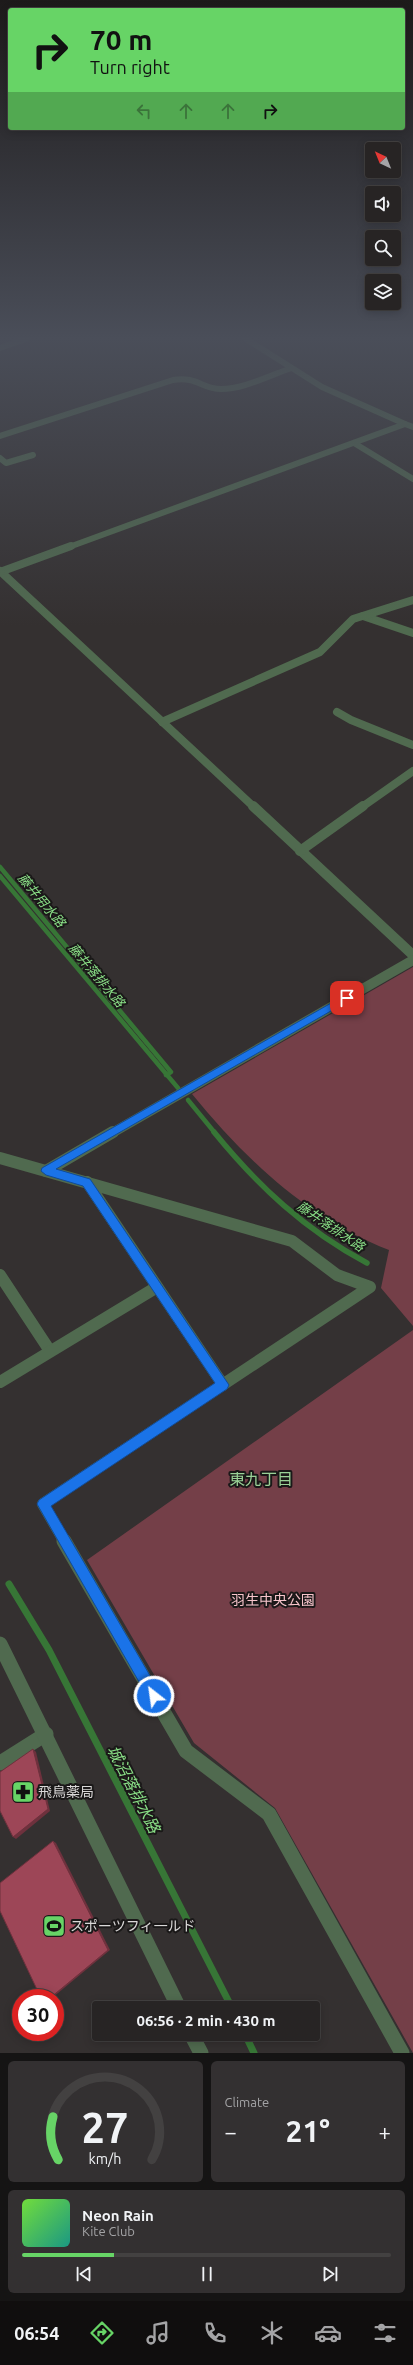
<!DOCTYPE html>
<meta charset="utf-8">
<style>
body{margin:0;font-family:Ubuntu,"Noto Sans JP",sans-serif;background:#333031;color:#f1f3f6;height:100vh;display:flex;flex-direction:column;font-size:15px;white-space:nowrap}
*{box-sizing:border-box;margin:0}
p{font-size:13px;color:#a4a4a6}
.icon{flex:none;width:22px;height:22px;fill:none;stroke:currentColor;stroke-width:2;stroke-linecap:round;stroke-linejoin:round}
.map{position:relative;height:2053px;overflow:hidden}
.details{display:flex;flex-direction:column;gap:8px;padding:8px;background:#151414;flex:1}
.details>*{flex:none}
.top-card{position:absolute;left:8px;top:8px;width:397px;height:122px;border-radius:4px;box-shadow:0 2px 10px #0003,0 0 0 1px #434141;background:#67d466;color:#111;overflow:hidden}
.needle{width:26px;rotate:317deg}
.controls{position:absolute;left:365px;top:142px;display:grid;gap:8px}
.controls a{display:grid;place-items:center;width:36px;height:36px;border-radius:4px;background:#272424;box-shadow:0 2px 10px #0003,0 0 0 1px #434141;font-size:20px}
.speed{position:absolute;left:12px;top:1989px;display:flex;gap:8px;font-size:20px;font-weight:700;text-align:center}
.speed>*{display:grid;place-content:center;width:52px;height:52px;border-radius:50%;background:#272424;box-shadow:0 2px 10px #0003,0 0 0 1px #434141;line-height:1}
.speed .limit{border:6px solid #d22;background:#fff;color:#111}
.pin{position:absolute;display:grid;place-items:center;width:34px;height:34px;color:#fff;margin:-17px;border-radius:8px;box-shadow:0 2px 6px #0006}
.me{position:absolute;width:44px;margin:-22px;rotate:330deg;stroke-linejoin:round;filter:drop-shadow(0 0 3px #0008)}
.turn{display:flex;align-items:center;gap:14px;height:84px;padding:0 16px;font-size:18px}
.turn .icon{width:52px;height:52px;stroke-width:2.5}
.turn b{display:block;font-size:28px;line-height:34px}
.lanes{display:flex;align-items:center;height:38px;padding:0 16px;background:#0003;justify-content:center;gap:20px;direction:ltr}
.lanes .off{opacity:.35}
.big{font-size:30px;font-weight:700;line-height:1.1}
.details .widget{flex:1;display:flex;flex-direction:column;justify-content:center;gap:6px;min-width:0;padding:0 14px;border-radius:6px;background:#333031}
.details .dial{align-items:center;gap:0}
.dial svg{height:104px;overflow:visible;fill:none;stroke:#434141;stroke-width:7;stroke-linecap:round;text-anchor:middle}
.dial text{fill:#f1f3f6;stroke:none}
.song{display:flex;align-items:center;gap:12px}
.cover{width:48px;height:48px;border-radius:6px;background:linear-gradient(135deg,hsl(100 70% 55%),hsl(170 70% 35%))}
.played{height:4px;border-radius:2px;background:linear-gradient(90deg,#67d466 25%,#434141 25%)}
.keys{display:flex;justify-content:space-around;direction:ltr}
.heat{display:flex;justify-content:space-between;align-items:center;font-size:22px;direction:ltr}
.details .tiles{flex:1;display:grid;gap:8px;grid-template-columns:1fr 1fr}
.widget:last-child{grid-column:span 2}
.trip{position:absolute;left:92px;top:2001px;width:228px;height:40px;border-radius:4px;background:#272424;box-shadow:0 2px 10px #0003,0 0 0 1px #434141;font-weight:700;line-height:40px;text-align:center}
.tab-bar{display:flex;height:64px;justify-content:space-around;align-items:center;background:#100e0e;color:#a4a4a6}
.tab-bar .icon{width:28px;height:28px}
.tab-bar .on{color:#67d466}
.tab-bar b{font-size:18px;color:#f1f3f6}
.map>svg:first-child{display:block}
.green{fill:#743f48}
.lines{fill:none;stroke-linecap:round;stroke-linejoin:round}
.stream-far2{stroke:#377636;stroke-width:4.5}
.stream-far1{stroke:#377636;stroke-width:5.5}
.stream{stroke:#377636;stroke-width:7}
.minor-far4{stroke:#506a4f;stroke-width:6}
.minor-far3{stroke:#506a4f;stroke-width:8}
.minor-far2{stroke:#506a4f;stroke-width:10}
.minor-far1{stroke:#506a4f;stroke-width:12}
.minor{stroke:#506a4f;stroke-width:15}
.tertiary-far1{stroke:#506a4f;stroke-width:6}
.tertiary{stroke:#506a4f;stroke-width:15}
.shaded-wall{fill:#6e313d}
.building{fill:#9d4657;stroke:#6e313d}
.route{fill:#1a73e8;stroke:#114b97}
.labels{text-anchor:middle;stroke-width:4;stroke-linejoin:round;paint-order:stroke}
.water-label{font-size:13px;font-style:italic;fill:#89de86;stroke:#1a1818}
.near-park-label{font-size:14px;fill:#f7c4cb;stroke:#1a1818}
.near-poi-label{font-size:14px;fill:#dad8d8;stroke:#1a1818;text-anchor:start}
.near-neighbourhood-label{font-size:16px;fill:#9ad297;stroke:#1a1818}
.near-water-label{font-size:16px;font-style:italic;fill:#89de86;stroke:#1a1818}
</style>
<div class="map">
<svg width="413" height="2053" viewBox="0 0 413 2053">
<rect width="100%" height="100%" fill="#343030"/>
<g class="green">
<path d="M413,967v359l-32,-38 8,-38c-80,-30 -144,-91 -197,-156z"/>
<polygon points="413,1330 413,2053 275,1808 194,1743 87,1560"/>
</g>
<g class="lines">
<g class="stream-far2">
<polyline points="0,867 171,1072 166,1075"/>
<polyline points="0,876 178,1088"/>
<polyline points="188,1100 215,1133"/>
</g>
<path class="stream-far1" d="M214,1132c44,54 91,98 153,131"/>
<g class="stream">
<polyline points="9,1584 49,1650 232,2008"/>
<polyline points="245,2034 254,2053"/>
</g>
<g class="minor-far4">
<polyline points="0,348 26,339"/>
<path d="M0,436l173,-56c24,-4 29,9 48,9 22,0 47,-13 68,-20"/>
<polyline points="354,443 413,479"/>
<polyline points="0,458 6,463 33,455"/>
<polyline points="69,547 405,424 413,427"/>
</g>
<g class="minor-far3">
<polyline points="0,571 254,807"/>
<polyline points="0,572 71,546"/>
<polyline points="363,616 413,633"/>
<polyline points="337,712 351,720 413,745"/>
<polyline points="162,722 320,652 353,619 413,600"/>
<polyline points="362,807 413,771"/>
</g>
<g class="minor-far2">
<polyline points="253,806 413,955"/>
<polyline points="300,851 363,806"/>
<polyline points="112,1133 413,960"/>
</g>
<g class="minor-far1">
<polyline points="0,1158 292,1241 337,1275 370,1287 43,1504 65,1542"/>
<polyline points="46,1171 113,1132"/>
<polyline points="87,1182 223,1385"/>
<polyline points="0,1275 50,1351"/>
<polyline points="0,1382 157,1287"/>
</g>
<g class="minor">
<polyline points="64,1541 186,1751 269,1814 402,2053"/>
<polyline points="0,1763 46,1734"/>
</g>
<polyline class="tertiary-far1" points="246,339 322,387 405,424"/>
<g class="tertiary">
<polyline points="0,1644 179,2008"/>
<polyline points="191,2034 201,2053"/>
</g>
</g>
<g class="shaded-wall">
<polygon points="33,1749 36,1752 50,1811 16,1839 13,1837"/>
<polygon points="53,1841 56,1843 110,1950 52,1998 50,1998"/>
</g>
<g class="building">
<polygon points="33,1749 48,1809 13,1837 0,1811 0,1772"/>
<polygon points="53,1841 108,1950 50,1998 41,1998 0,1911 0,1883"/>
</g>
<linearGradient id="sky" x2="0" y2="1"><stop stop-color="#1d1a1a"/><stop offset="0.54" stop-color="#4a4e59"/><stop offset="1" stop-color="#4a4e59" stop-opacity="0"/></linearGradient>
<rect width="413" height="626" fill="url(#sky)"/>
<polygon class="route" points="347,994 352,998 350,1000 56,1169 90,1179 229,1385 227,1389 51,1506 159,1691 161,1696 159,1701 154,1703 150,1701 37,1504 39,1500 215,1383 83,1186 46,1175 41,1171 42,1168"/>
<defs>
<g id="pharmacy-square" transform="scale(1.15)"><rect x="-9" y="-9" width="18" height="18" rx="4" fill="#67d466" stroke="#1a1818"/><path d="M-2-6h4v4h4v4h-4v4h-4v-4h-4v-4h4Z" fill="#111"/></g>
<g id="stadium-square" transform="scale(1.15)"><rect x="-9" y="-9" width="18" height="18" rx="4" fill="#67d466" stroke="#1a1818"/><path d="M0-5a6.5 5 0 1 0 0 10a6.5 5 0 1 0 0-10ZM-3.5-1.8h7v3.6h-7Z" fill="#111"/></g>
</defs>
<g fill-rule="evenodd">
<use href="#pharmacy-square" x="23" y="1792"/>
<use href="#stadium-square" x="54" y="1926"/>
</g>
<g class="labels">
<g class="water-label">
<text transform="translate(42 900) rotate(50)" y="5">藤井用水路</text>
<text transform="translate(97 975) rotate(50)" y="5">藤井落排水路</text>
<text transform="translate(331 1226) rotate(34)" y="5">藤井落排水路</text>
</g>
<g class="near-park-label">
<text x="273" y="1605">羽生中央公園</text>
</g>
<g class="near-poi-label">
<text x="38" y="1797">飛鳥薬局</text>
<text x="70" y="1931">スポーツフィ一ルド</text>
</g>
<g class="near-neighbourhood-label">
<text x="261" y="1485">東九丁目</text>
</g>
<g class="near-water-label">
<text transform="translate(134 1789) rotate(63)" y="6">城沼落排水路</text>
</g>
</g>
</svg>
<div class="controls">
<a><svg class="needle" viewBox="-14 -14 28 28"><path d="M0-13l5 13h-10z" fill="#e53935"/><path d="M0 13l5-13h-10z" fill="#a4a4a6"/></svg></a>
<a><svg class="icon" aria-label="sound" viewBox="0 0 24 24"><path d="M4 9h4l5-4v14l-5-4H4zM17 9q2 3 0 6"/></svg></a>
<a><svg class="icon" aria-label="search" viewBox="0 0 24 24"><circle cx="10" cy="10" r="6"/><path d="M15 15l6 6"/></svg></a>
<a><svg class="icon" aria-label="layers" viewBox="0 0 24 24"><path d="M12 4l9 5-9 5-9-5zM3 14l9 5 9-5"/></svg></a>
</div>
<div class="speed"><div class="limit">30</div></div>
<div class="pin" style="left:347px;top:998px;background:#d93025"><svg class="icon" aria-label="arrive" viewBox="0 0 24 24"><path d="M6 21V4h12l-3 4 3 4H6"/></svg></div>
<svg class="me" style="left:154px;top:1696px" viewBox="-20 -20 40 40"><circle r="17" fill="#1a73e8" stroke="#fff" stroke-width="3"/><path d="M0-11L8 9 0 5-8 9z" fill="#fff"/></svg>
<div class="trip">06:56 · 2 min · 430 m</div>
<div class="top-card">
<div class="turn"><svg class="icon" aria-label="right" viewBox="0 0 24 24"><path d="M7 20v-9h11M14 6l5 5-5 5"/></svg><div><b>70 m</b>Turn right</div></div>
<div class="lanes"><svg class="icon off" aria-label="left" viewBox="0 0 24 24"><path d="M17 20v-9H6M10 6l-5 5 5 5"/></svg><svg class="icon off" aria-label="ahead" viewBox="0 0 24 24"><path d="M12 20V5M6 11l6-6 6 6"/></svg><svg class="icon off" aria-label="ahead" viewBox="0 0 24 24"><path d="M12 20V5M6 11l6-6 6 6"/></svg><svg class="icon" aria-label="right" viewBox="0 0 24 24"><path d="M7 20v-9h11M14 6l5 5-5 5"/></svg></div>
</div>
</div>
<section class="details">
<div class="tiles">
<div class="widget dial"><svg viewBox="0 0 100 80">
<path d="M14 69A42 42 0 1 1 86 69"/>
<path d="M14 69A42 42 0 0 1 10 36" stroke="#67d466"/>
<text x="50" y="56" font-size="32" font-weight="700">27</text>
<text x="50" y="72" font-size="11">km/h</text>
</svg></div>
<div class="widget"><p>Climate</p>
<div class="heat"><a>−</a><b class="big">21°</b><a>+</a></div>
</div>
<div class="widget">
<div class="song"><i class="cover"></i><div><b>Neon Rain</b><p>Kite Club</p></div></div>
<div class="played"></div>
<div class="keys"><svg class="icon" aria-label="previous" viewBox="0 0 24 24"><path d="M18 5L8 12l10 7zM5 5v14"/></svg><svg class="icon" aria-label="pause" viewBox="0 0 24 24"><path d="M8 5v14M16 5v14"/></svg><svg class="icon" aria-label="next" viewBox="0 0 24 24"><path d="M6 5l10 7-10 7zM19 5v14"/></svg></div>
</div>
</div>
</section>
<nav class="tab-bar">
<b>06:54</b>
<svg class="icon on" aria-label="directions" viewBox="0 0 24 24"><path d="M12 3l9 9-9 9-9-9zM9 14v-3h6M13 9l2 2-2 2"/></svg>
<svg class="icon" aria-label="music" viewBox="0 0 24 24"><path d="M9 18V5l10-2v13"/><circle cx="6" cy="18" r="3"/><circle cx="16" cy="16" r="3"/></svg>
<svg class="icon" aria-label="phone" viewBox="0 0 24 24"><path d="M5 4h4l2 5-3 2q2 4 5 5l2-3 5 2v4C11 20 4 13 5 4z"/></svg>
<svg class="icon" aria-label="climate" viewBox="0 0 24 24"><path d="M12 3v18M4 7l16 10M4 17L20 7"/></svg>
<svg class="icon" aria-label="car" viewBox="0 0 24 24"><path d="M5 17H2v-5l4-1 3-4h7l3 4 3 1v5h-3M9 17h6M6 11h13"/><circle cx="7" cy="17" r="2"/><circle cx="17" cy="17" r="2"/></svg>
<svg class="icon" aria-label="filters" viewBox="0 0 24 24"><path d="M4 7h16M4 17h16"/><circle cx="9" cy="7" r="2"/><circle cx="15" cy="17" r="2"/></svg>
</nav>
